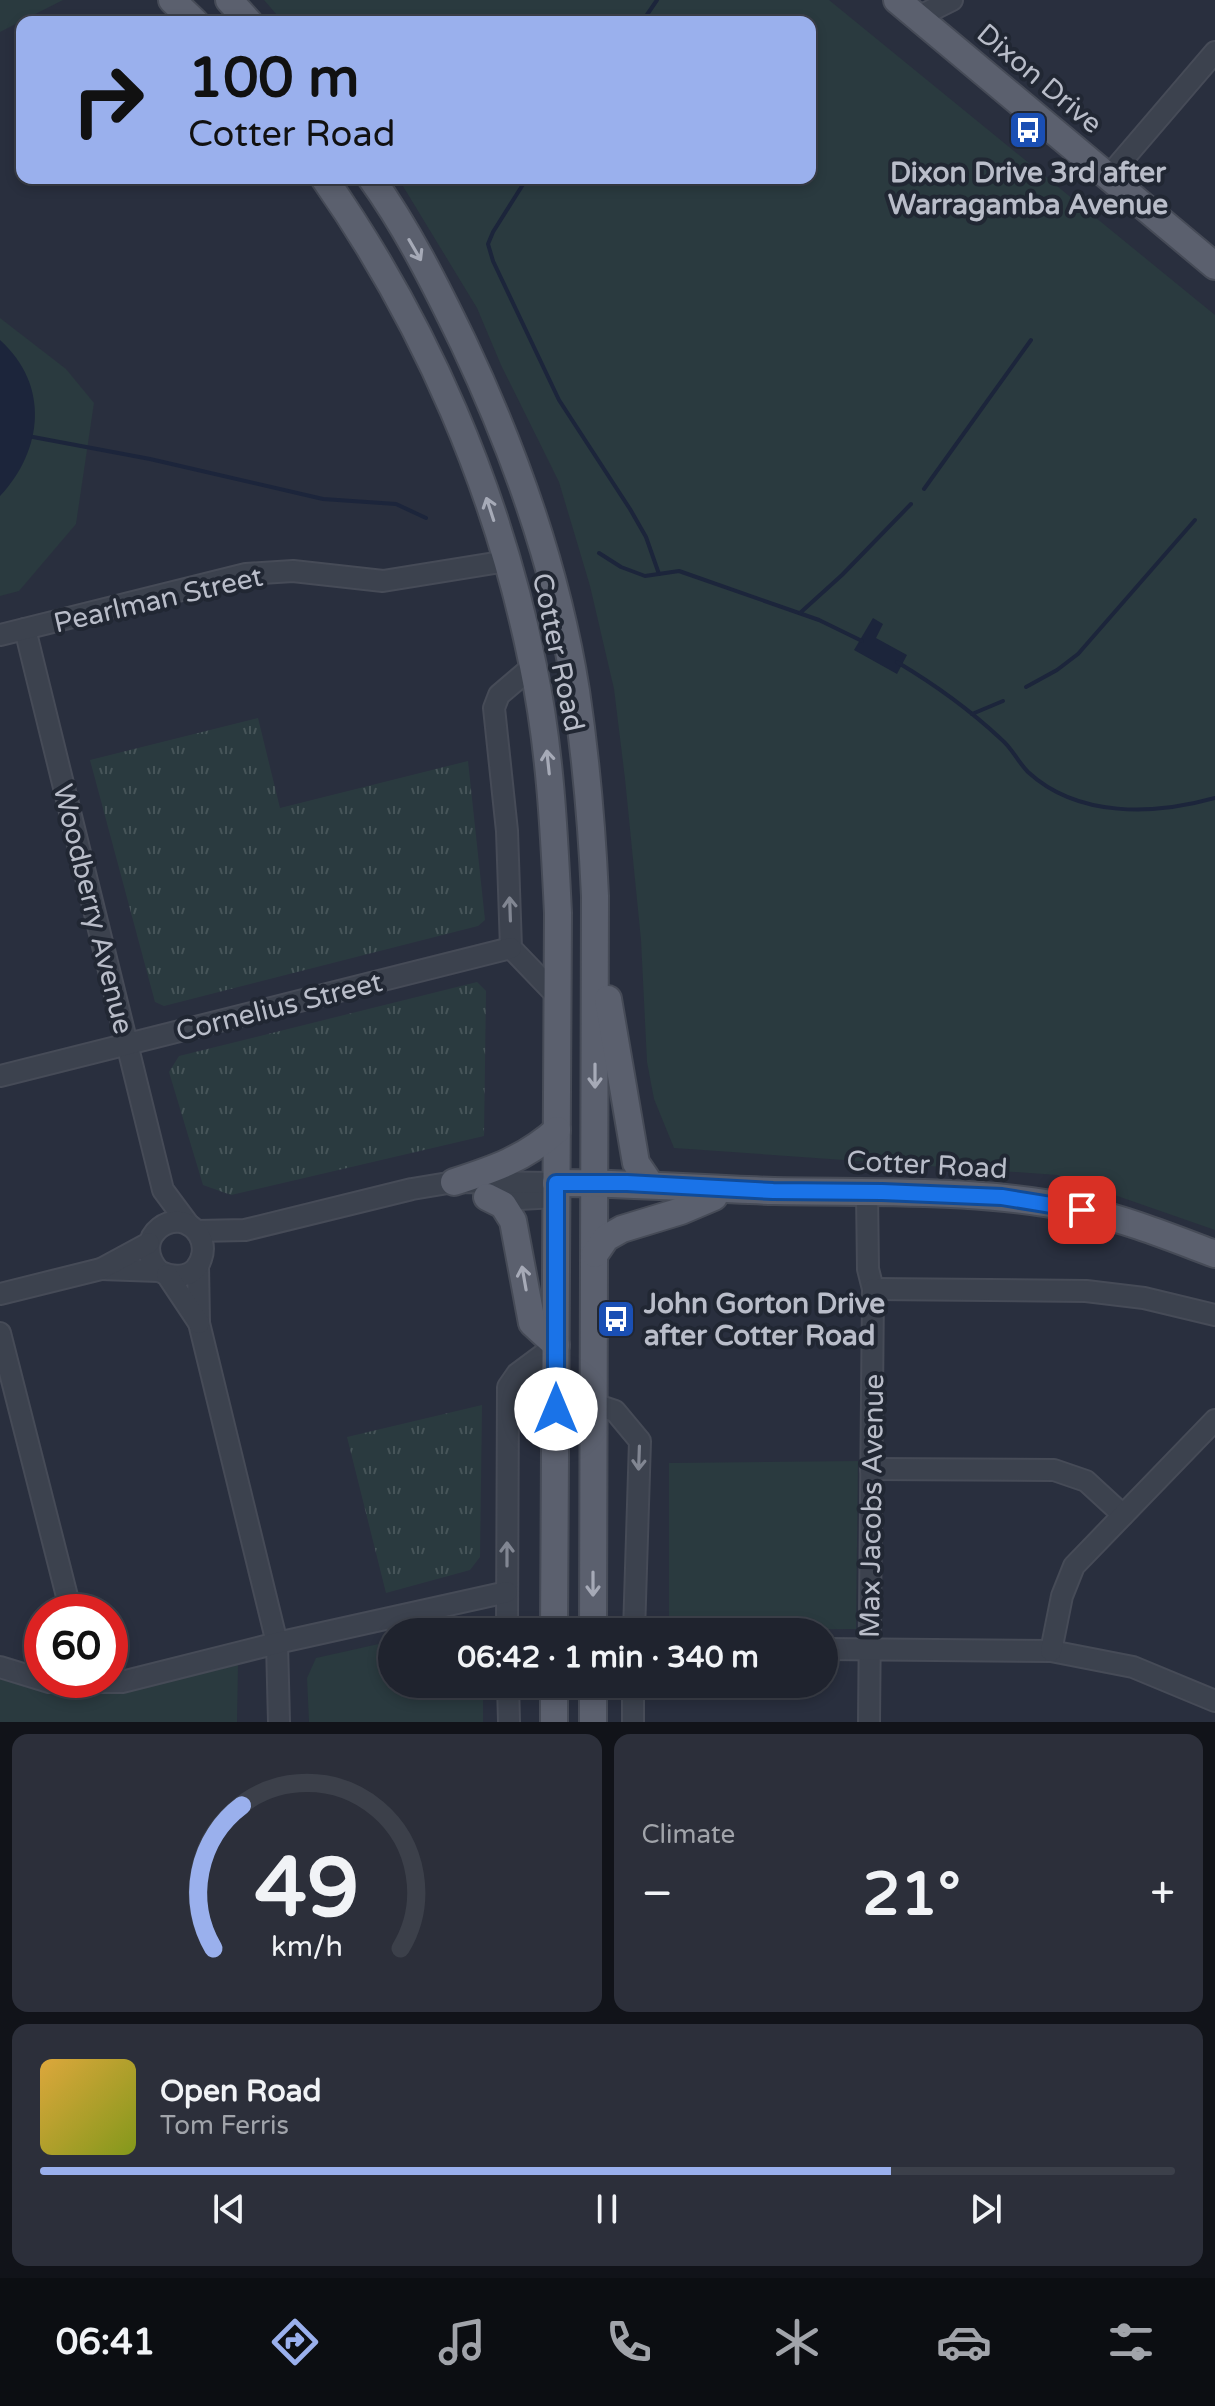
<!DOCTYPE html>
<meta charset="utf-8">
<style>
body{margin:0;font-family:"Varela Round",sans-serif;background:#2c2f3a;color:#f1f3f6;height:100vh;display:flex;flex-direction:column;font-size:30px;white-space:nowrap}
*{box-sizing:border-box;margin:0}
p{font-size:26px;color:#a1a4aa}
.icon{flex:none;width:44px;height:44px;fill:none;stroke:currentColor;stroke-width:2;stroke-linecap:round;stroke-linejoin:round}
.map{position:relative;height:1722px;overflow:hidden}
.side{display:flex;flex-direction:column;gap:12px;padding:12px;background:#111319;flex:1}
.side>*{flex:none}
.hud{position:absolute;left:16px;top:16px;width:800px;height:168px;border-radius:16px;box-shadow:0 4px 12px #0003,0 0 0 2px #3c404a;background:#9ab0ed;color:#111;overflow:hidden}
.speed{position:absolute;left:24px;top:1594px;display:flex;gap:16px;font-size:40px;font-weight:700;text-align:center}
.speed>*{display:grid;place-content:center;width:104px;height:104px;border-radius:50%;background:#1f232e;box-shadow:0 4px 12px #0003,0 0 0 2px #3c404a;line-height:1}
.speed .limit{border:12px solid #d22;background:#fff;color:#111}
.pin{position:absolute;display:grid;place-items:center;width:68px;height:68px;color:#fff;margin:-34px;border-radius:16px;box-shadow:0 4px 12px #0006}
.me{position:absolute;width:88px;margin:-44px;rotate:0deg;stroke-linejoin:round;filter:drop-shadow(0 0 6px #0008)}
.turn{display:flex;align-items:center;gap:28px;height:168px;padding:0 40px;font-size:36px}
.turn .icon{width:104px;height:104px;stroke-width:2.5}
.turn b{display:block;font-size:56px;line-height:68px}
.big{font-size:60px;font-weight:800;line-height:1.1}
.side .card{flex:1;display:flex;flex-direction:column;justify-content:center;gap:12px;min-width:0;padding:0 28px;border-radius:16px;background:#2c2f3a}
.side .dial{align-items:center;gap:0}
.dial svg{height:208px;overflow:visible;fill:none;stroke:#3c404a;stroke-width:7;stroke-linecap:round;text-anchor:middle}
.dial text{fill:#f1f3f6;stroke:none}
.song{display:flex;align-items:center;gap:24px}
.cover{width:96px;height:96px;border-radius:12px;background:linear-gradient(135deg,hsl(40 70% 55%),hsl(70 70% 35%))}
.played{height:8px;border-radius:4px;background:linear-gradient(90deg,#9ab0ed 75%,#3c404a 75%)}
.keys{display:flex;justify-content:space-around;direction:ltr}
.heat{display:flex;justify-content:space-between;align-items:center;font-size:44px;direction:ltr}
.side .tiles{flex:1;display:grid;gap:12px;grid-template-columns:1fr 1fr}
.card:last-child{grid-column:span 2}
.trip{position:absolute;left:378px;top:1618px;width:460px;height:80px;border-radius:40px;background:#1f232e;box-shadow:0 4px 12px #0003,0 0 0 2px #3c404a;font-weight:800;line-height:80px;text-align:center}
.menu{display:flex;height:128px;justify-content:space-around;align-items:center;background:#0c0e12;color:#a1a4aa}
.menu .icon{width:56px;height:56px}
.menu .current{color:#9ab0ed}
.menu b{font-size:36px;color:#f1f3f6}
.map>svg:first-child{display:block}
.grass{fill:url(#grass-tufts)}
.park{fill:#2a3a3f}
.water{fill:#1c253b}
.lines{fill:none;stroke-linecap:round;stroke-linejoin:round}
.stream{stroke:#1c253b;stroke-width:4}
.minor-casing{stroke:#464b57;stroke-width:24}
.major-casing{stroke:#464b57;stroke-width:30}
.minor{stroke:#3c424e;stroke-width:20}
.major{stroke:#5b606e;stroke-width:26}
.oneway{stroke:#a6aab7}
.oneway2{stroke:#818692}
.route-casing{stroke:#114b97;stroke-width:20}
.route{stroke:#1a73e8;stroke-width:14}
.labels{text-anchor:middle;stroke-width:8;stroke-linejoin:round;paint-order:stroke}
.street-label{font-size:28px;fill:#b9bdc9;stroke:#212733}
.poi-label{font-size:28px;font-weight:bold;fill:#b9bdc9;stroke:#212733}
</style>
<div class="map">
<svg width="1215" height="1722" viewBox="0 0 1215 1722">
<defs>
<pattern id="grass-tufts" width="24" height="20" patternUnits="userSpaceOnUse" patternTransform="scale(2)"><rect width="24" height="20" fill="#2a3a3f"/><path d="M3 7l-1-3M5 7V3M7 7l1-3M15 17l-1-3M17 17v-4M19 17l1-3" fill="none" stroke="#475559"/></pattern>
</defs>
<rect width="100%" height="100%" fill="#292f3e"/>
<g class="grass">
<polygon points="258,718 280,808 468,761 485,920 478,926 164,1006 155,1002 90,760"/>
<polygon points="477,982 486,991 484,1136 231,1195 203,1185 169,1072 179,1056"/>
<polygon points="482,1405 480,1557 470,1570 386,1593 347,1437"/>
</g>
<g class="park">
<polygon points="0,0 63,0 0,32"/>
<polygon points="264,0 829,0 1215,315 1215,1230 1057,1175 674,1148 654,1099 647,1062 641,940 625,779 614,689 590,586 559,482 501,365 477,308 398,178 810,178 810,22 283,22"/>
<polygon points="0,318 66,369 94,403 76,524 19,591 0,596"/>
<polygon points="858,1461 856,1629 669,1631 669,1463"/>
<polygon points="475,1622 482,1632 430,1632"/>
<polygon points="392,1641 392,1684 483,1684 483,1722 309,1722 307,1678 316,1658"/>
<polygon points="238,1665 237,1722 0,1722 0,1677 60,1694 118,1693"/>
</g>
<g class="water">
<path d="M0,340c50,45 43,110 0,156z"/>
<polygon points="873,618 883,624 876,638 907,655 897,674 854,650"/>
</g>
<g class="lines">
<g class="stream">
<polyline points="642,22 657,0"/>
<polyline points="527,178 493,232 488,244 493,261 559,400 630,509 646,537 659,574"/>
<polyline points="33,437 150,459 323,499 396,504 426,518"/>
<polyline points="924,489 1031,340"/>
<polyline points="599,553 621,567 645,576 679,571 819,620 862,641"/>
<polyline points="800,613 842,575 911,504"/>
<path d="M897,662c37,22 73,48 104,77 11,9 17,23 27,33 50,46 126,43 187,26"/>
<polyline points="1026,687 1057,670 1078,654 1195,520"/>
<polyline points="972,714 1003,701"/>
</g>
<g class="minor-casing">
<g id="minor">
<polyline points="918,17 952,0"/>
<polyline points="1108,177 1215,52"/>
<polyline points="25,629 163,1190 189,1225"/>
<polyline points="0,635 246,574 293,571 383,581 507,561"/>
<polyline points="533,666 499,695 494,708 507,831 511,948 558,997"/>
<polyline points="0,1076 511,948"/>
<polyline points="867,1192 868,1269 873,1289 869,1722"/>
<polyline points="487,1197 519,1199 556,1197"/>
<polyline points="197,1231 245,1230 412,1189 454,1182 556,1183"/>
<polyline points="198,1265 199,1323 277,1643 279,1722"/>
<path d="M101,1269l58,2c16,8 36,7 42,-12 3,-8 2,-17 -2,-24 -21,-33 -71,2 -40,36"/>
<polyline points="167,1275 199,1323"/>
<polyline points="873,1289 1086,1291 1144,1298 1215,1315"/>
<polyline points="0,1294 101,1269 149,1243"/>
<polyline points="0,1333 71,1612"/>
<polyline points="594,1404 615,1411 640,1441 634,1632"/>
<polyline points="871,1469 1054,1470 1086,1481 1123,1515"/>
<polyline points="507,1632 508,1387 517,1374 556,1345"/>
<polyline points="824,1649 1051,1651 1133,1667 1215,1701"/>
<polyline points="1051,1651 1062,1596 1074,1566 1215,1420"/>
<polyline points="0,1667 49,1682 122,1682 277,1643 507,1592"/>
<polyline points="508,1684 509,1722"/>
<polyline points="633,1722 633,1684"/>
</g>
</g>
<g class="major-casing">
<g id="major">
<polyline points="172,0 195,22"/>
<polyline points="229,0 249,22"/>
<polyline points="897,0 1215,266"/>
<path d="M324,178c102,146 174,313 209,488 17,81 21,164 25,247l-4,719"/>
<path d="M371,178c36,50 65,108 92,164 52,110 94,228 113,349 10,68 16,137 19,205l-2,736"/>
<polyline points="608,999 636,1163 651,1185"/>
<path d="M454,1182c40,-13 70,-23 103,-52"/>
<path d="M556,1183c73,0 146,6 218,8 103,2 208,-3 309,19 45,10 89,28 132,44"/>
<polyline points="487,1197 503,1205 513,1221 532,1323 556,1345"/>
<polyline points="595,1254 606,1238 622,1229 681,1211 714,1197"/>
<polyline points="554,1722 554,1684"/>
<polyline points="593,1722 593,1684"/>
</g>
</g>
<use href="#minor" class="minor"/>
<use href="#major" class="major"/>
</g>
<defs><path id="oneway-shaft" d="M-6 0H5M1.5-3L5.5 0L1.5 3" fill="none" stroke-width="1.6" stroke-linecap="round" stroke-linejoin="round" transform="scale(2)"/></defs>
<g class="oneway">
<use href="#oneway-shaft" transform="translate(415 250) rotate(60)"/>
<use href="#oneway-shaft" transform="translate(490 509) rotate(-108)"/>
<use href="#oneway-shaft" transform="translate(548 762) rotate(-96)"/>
<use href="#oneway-shaft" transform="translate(595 1076) rotate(90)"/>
<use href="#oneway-shaft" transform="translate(524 1278) rotate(-100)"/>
<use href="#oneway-shaft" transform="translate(593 1584) rotate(90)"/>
</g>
<g class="oneway2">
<use href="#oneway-shaft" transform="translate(510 909) rotate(-92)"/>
<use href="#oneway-shaft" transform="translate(639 1458) rotate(92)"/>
<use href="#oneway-shaft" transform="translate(507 1554) rotate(-90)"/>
</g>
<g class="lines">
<g class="route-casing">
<polyline id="route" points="556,1409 556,1183 627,1183 773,1191 882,1192 1002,1197 1082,1210"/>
</g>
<use href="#route" class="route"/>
</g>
<defs>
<g id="bus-square" transform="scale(2)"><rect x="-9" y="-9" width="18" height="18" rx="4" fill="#1a4fb4" stroke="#212733"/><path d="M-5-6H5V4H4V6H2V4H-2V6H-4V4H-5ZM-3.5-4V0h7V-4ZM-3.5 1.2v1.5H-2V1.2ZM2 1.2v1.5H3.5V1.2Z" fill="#fff"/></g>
</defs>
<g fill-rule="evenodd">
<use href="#bus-square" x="1028" y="130"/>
<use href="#bus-square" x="616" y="1319"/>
</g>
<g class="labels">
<g class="street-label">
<text transform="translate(1040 78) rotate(40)" y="10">Dixon Drive</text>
<text transform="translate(158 599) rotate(-13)" y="10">Pearlman Street</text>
<text transform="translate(559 652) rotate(78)" y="10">Cotter Road</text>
<text transform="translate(94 909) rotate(76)" y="10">Woodberry Avenue</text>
<text transform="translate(279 1006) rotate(-14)" y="10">Cornelius Street</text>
<text transform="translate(927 1164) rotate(3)" y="10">Cotter Road</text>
<text transform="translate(871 1506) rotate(-89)" y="10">Max Jacobs Avenue</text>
</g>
<g class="poi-label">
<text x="1028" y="182">Dixon Drive 3rd after<tspan x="1028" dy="32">Warragamba Avenue</tspan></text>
<text x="644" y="1313" text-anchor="start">John Gorton Drive<tspan x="644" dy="32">after Cotter Road</tspan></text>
</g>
</g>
</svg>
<div class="speed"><div class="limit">60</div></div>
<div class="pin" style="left:1082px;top:1210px;background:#d93025"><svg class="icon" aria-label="arrive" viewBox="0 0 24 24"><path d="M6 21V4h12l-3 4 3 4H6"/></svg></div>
<svg class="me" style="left:556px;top:1409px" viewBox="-20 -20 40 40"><circle r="19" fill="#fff"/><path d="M0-13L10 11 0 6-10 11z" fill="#1a73e8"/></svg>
<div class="trip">06:42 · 1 min · 340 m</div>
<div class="hud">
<div class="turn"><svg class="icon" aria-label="right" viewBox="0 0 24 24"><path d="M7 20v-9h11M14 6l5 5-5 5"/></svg><div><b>100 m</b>Cotter Road</div></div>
</div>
</div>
<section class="side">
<div class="tiles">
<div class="card dial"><svg viewBox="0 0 100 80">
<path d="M14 69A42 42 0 1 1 86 69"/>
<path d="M14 69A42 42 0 0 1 25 14" stroke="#9ab0ed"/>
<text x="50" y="56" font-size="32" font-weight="700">49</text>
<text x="50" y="72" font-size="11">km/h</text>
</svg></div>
<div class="card"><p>Climate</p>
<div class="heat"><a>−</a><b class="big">21°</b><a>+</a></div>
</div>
<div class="card">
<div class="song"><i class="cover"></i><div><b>Open Road</b><p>Tom Ferris</p></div></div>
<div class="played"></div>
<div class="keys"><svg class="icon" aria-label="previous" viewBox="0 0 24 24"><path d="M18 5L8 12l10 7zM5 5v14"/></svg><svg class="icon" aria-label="pause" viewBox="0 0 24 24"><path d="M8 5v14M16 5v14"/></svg><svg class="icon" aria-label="next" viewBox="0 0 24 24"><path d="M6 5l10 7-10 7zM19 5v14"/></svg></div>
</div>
</div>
</section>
<nav class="menu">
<b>06:41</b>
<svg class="icon current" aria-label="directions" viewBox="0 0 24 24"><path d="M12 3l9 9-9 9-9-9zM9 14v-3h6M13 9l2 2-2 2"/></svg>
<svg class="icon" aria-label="music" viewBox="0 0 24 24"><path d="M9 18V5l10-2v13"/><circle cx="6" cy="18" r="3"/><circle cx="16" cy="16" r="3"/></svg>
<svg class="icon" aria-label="phone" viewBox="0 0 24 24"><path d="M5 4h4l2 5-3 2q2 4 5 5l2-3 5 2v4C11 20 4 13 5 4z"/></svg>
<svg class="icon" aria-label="climate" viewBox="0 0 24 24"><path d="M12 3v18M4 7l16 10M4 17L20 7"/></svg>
<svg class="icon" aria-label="car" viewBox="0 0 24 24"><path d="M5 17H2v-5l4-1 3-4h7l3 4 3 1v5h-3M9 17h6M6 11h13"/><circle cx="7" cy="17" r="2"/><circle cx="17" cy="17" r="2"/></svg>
<svg class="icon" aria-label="filters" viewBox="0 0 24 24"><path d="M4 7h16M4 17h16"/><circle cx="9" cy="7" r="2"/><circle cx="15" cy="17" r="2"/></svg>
</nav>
